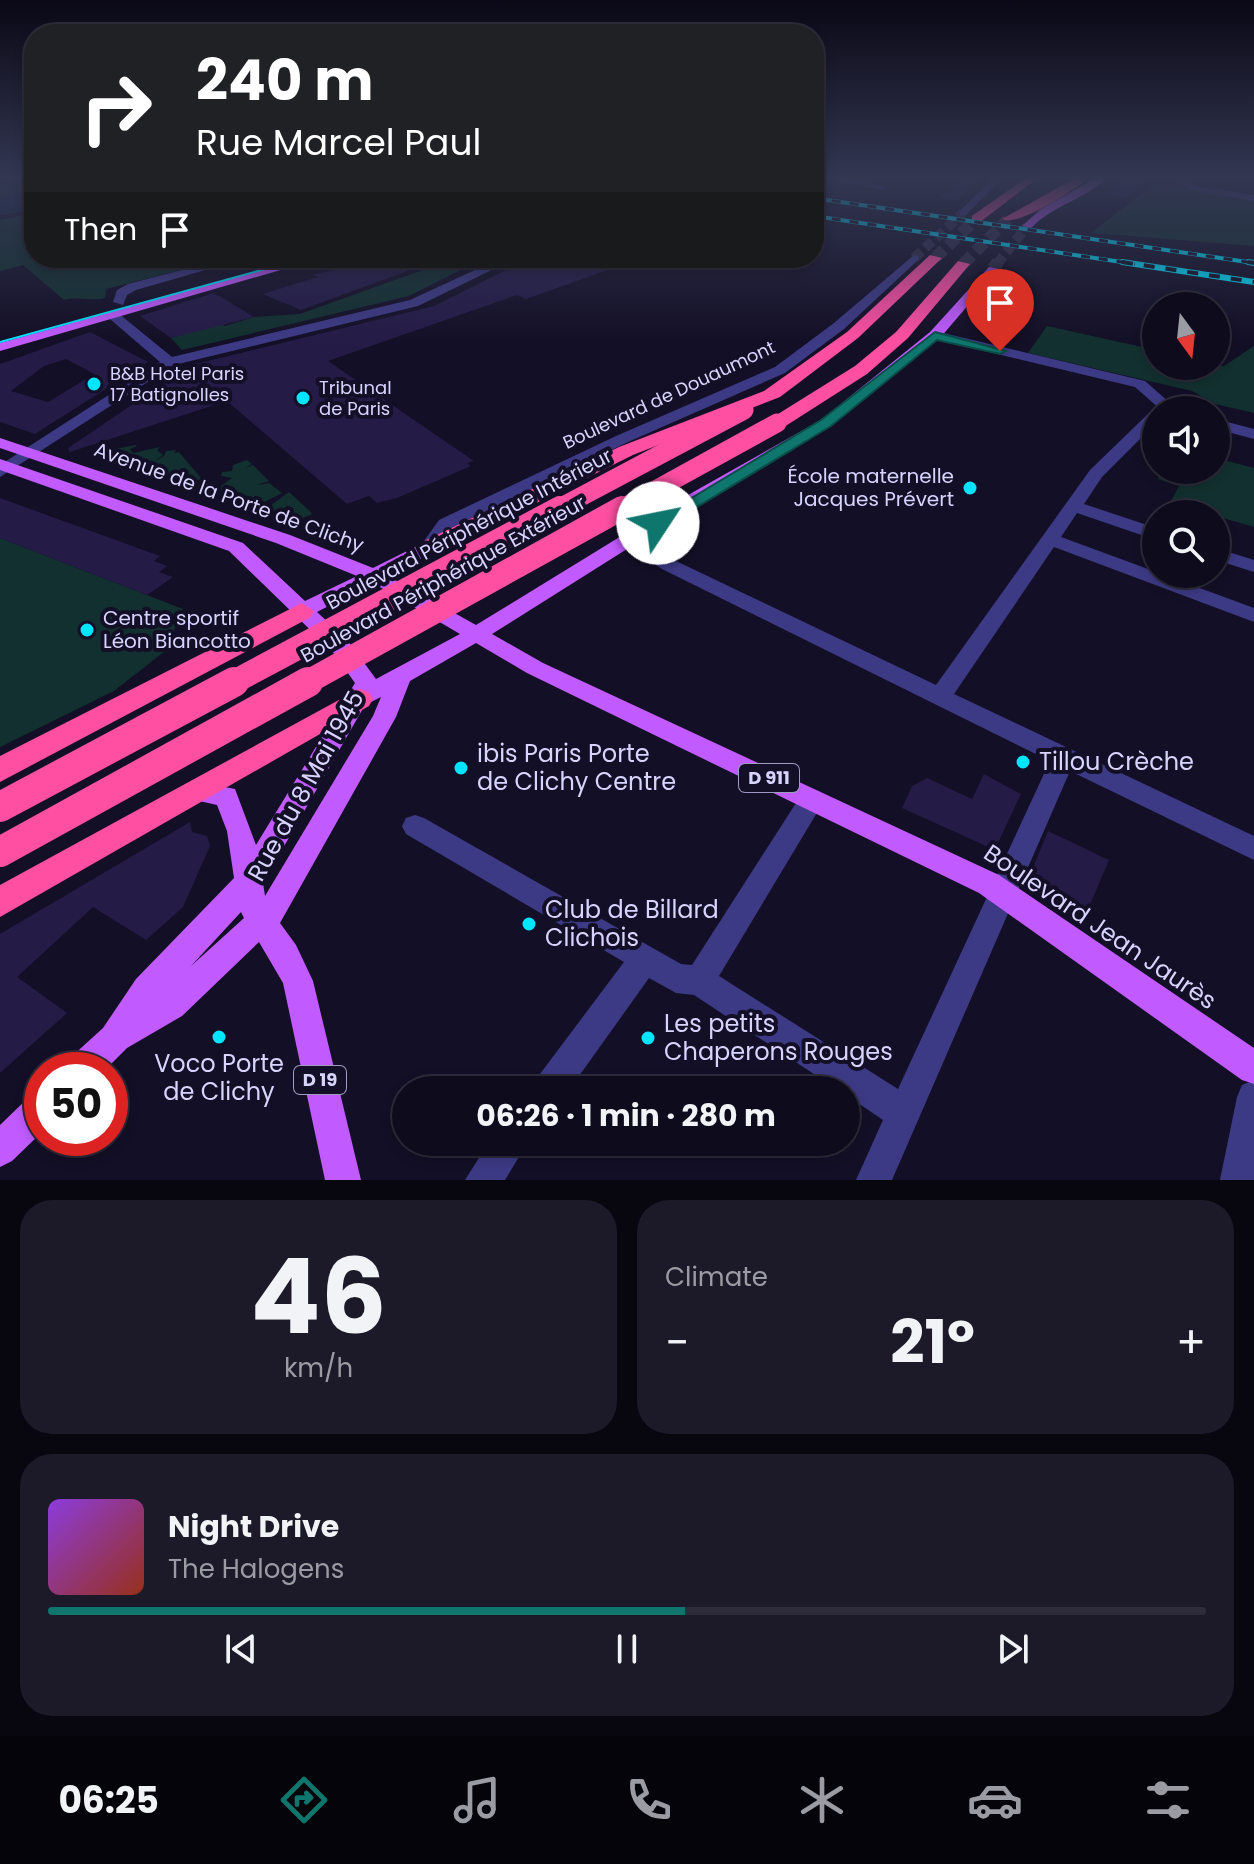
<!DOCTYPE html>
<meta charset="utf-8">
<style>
body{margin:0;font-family:Poppins,sans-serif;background:#1c1929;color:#f1f3f6;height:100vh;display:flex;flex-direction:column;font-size:30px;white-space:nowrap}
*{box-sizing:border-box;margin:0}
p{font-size:26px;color:#9b9ba3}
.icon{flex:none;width:44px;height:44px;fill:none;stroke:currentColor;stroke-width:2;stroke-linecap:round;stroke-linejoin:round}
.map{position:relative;height:1180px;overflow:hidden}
.panel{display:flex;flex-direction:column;gap:20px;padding:20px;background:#08060f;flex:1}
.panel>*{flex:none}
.top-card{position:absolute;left:24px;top:24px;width:800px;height:244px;border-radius:32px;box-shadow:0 4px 12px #0003,0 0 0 2px #2e2b3b;background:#202124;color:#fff;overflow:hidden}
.needle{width:52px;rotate:165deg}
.buttons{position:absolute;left:1142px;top:292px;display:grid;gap:16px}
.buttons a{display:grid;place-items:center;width:88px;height:88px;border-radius:50%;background:#0e0b1c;box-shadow:0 4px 12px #0003,0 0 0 2px #2e2b3b;font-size:40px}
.speed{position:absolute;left:24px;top:1052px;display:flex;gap:16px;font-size:40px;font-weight:700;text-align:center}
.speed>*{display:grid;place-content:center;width:104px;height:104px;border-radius:50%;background:#0e0b1c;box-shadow:0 4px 12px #0003,0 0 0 2px #2e2b3b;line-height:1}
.speed .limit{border:12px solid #d22;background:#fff;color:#111}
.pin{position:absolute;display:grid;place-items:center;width:68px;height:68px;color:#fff;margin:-82px -34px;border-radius:50% 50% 50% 0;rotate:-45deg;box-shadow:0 0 8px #0007}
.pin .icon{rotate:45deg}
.me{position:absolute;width:88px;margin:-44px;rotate:56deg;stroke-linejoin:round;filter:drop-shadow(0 0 6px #0008)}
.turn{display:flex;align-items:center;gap:28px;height:168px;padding:0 40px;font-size:36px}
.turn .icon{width:104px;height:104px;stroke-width:2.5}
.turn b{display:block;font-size:56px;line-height:68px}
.then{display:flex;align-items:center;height:76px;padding:0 40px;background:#0003;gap:16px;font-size:30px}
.big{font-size:60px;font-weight:700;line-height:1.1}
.panel .tile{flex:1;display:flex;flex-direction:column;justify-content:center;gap:12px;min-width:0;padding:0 28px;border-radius:32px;background:#1c1929}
.panel .dial{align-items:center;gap:0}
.dial b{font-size:104px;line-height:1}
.song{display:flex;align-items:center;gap:24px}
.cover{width:96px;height:96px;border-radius:12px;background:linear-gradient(135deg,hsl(270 70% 55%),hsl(10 70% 35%))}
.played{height:8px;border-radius:4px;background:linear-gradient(90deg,#0f766e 55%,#2e2b3b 55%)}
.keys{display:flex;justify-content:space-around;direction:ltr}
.heat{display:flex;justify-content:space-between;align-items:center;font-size:44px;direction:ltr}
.panel .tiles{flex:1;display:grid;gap:20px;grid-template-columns:1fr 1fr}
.tile:last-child{grid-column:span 2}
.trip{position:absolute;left:392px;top:1076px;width:468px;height:80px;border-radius:40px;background:#0e0b1c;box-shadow:0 4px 12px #0003,0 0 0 2px #2e2b3b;font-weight:700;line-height:80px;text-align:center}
.menu{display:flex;height:128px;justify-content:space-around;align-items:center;background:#06040b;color:#9b9ba3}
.menu .icon{width:56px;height:56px}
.menu .on{color:#0f766e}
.menu b{font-size:36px;color:#f1f3f6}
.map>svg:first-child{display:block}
.green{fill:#12302f}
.water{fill:#0a1f44}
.building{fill:#241b47;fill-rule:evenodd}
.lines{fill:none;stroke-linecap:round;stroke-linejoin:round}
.minor-tunnel{stroke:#312d47;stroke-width:10;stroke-dasharray:10 5;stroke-linecap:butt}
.major-tunnel-far1{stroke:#312d47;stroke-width:10;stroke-dasharray:10 5;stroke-linecap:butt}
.major-tunnel{stroke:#312d47;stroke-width:13;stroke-dasharray:13 6;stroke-linecap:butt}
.highway-tunnel{stroke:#312d47;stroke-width:12;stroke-dasharray:12 6;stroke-linecap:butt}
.minor{fill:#3d3a85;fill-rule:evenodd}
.major{fill:#c25bff;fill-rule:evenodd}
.highway{fill:#ff4fa3;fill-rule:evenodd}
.tram{stroke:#00e5ff;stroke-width:2}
.rail-far1-casing{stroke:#00e5ff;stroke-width:4}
.rail-casing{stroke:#00e5ff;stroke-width:6}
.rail-far1{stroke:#130f26;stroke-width:3;stroke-dasharray:9;stroke-linecap:butt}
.rail{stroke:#130f26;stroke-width:4;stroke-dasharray:11;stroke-linecap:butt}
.highway-bridge-far2{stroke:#ff4fa3;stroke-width:19}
.highway-bridge-far1{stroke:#ff4fa3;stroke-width:24}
.highway-bridge{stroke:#ff4fa3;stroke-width:30}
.route{fill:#0f766e;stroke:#0a4d48;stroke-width:2}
.poi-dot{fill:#00e5ff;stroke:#130f26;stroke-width:3}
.labels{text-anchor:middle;stroke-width:8;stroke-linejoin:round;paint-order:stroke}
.far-poi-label{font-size:18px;fill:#d9d4ff;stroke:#130f26;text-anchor:start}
.far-street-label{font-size:18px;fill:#d9d4ff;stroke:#130f26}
.shield{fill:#130f26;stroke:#9e99be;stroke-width:2}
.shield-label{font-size:18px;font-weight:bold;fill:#d9d4ff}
.poi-label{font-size:20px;fill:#d9d4ff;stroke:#130f26;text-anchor:end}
.street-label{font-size:20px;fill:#d9d4ff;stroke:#130f26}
.near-poi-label{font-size:24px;fill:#d9d4ff;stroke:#130f26;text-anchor:start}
.near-street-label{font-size:24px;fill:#d9d4ff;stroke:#130f26}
</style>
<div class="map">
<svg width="1254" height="1180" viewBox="0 0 1254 1180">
<rect width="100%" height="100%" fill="#130f26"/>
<g class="green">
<polygon points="0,177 34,177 34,209 0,215"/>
<polygon points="1154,184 1254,200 1254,246 1091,233"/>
<path d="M34,213v45h193l-121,31 -1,9c-15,4 -26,-2 -41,2l-41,-35 -23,6v-51z"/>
<polygon points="456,258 484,258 409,296 182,350 171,338 221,323 225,326 254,317 300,314"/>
<polygon points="1047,326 1156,350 1156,366 1224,366 1254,346 1254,413 1215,404 1192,391 1028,353"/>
<polygon points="136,445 137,446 130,449 133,453 160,447 157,450 163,455 155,461 164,456 166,451 176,450 174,453 179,452 201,478 191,485 182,484 185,481 180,477 163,477 168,474 159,476 153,473 161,468 139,469 117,463 117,458 104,458 102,452 93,453"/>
<polygon points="1216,458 1254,468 1254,527 1170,503 1179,486 1158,479 1161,471 1159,470 1216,470"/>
<polygon points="247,460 252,464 244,469 253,465 269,481 257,485 269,483 282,493 255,507 251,506 252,502 244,504 243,500 232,501 218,494 223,491 211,493 232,478 221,476 222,472 232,471 233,465"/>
<polygon points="289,492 312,513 311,515 296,520 267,508"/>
<polygon points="0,538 183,609 165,651 114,691 0,747"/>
</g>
<polygon class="water" points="19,192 34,195 34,208 0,214 0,197"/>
<g class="building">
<polygon points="963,177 983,177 957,200 939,197"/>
<polygon points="1156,177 1124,198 1103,194 1127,178"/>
<polygon points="379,258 401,258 421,266 301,310 263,294 318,277 313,275"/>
<polygon points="540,258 636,260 526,299 517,295 328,361 474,461 467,463 471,466 397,498 377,503 369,496 347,504 227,401 70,452 68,448 191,365 434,306 504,271"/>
<polygon points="214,293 254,317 171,338 140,316"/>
<path d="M90,332l58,30 -113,72 -35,-12v-58zM66,359l28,15 -46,28 -37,-11 33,-25z"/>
<polygon points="0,498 160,556 154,561 167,566 159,572 173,577 147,595 0,538"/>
<polygon points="984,774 1021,794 997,845 986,846 902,808 912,786 927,778 972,799"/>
<polygon points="190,822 192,832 207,836 210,846 183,907 146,940 93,907 17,977 67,1013 0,1073 0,934"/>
<polygon points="1048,831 1109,860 1086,914 1037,881 1032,870"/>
</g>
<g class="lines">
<polyline class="minor-tunnel" points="914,258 963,213"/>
<polyline class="major-tunnel-far1" points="997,264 1027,226"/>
<polyline class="major-tunnel" points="993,269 998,262"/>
<g class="highway-tunnel">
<polyline points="935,258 976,219"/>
<polyline points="963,264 1008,219"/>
</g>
<g class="minor">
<polygon points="817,177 837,177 887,187 882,190"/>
<polygon points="994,177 1003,177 966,215 960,215 960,211"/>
<polygon points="1172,177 1182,177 1195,186 1254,195 1254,201 1189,190"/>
<polygon points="914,255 918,256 918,260 844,329 785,373 628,442 451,528 435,552 421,552 419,548 439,520 616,436 775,367 834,323"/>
<polygon points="228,258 247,258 136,290 127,295 123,305 113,302 117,290 128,284"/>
<polygon points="501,258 516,258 418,306 174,365 0,477 0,465 160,362 110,319 110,313 118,313 172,357 410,300"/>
<polygon points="935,331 1145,381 1178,410 1161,410 1135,387 930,338 930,332"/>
<polygon points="1156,409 1156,423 1102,477 1084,504 1156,528 1156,540 1077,513 1061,537 1254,608 1254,622 1054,547 954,694 1254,836 1254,860 1070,771 892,1180 856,1180 883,1120 846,1095 846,1090 838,1090 694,995 676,993 649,978 569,1090 532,1090 537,1078 624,962 406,834 402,826 406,818 415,815 424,818 681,964 692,965 803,792 812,789 821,792 825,799 821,806 719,976 898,1089 1050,761 662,569 625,545 623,541 625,537 639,537 676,561 936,685 1090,470 1151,411"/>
<polygon points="1216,419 1254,429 1254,439 1216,429"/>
<polygon points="1216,548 1254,560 1254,572 1216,560"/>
<polygon points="1254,1080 1254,1180 1220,1180 1237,1097 1242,1085"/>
<polygon points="489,1142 528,1142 505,1180 465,1180"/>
</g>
<g class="major">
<path d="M1098,177h10c-22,22 -55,28 -77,51l-9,-2 19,-17z"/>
<polygon points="304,258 322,258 0,351 0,343"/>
<path d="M989,267l10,2 -59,69 -109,88 -131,77 -208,131 51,29 456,212 255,173v36l-12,-4 -263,-187 -452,-220 -51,-30 -66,38 -14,36 -116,206 16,22 17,36 48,199h-36l-42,-197 -24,-41 -77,74 -55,32 -22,22h-39l4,-12 33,-30 33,-49 98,-101 -7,-47 -10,-26 -31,-7 -4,-7 4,-7 9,-3 40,8 21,56 99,-162 -23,-32 -103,-100 -229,-81v-11l243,84 62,58 52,-25 -81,-33 -276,-95v-10l290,97 83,33 48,-24h14l2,4 -2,4 -47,24 88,49 212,-130 133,-75 109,-88zM373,583l87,51 -84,45 -28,-38 -31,-29zM381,697l-8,19 -108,180 -2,-13 102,-178zM241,912l3,6 -53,48z"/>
<polygon points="42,1091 42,1132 12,1161 0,1167 0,1125 30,1096"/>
</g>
<g class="highway">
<polygon points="1027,177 1039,177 980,222 972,222 972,216"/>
<path d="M1077,177h12c-12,12 -73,51 -87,42z"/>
<polygon points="930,255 942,258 858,338 780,397 633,455 436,553 428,555 417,548 420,543 619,447 764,391 847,332"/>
<polygon points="958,261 970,264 908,338 867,374 784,427 770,427 770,419 855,366 896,332"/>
<polygon points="302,603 314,611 311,617 0,782 0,756"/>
<polygon points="359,689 369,692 373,699 369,706 0,917 0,885"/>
</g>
<polyline class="tram" points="0,342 305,258"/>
<g class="rail-far1-casing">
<g id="rail-far1">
<polyline points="814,198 1254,263"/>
<polyline points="814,216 1135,264"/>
</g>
</g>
<g class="rail-casing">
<g id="rail">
<polyline points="1122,262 1254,282"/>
<polyline points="1248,262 1254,263"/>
</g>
</g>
<use href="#rail-far1" class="rail-far1"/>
<use href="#rail" class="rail"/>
<g class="highway-bridge-far2">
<polyline points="556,510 744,410"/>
<polyline points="619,510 777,423"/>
</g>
<g class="highway-bridge-far1">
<polyline points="230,684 560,508"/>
<polyline points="304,684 622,508"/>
</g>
<g class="highway-bridge">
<polyline points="0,807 234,682"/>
<polyline points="0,852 308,682"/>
</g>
</g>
<linearGradient id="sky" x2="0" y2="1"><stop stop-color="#0a0815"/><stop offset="0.52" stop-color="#333752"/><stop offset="1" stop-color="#333752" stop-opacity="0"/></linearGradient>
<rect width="1254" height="342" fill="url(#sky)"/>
<polygon class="route" points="935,332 1006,351 1000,354 937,340 831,426 664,527 658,528 650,523 821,420"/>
<g class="poi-dot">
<circle cx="94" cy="384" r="8"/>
<circle cx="303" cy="398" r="8"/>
<circle cx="970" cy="488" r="8"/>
<circle cx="87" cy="630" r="8"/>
<circle cx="1023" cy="762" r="8"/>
<circle cx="461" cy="768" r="8"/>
<circle cx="529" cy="924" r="8"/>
<circle cx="219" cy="1037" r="8"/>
<circle cx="648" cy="1038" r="8"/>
</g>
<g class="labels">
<g class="far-poi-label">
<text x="110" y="380">B&amp;B Hotel Paris<tspan x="110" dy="21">17 Batignolles</tspan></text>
<text x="319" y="394">Tribunal<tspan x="319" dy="21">de Paris</tspan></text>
</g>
<g class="far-street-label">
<text transform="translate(669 395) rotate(-25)" y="6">Boulevard de Douaumont</text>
</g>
<g class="shield">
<rect x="739" y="764" width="60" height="28" rx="6"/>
<rect x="294" y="1066" width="52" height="28" rx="6"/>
</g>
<g class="shield-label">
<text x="769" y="784">D 911</text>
<text x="320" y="1086">D 19</text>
</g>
<g class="poi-label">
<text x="954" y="483">École maternelle<tspan x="954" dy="23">Jacques Prévert</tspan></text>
<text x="103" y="625" text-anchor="start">Centre sportif<tspan x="103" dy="23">Léon Biancotto</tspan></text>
</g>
<g class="street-label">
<text transform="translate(229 497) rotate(20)" y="7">Avenue de la Porte de Clichy</text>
<text transform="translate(469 529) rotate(-28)" y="7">Boulevard Périphérique Intérieur</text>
<text transform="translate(443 579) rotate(-29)" y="7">Boulevard Périphérique Extérieur</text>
</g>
<g class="near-poi-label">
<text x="477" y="762">ibis Paris Porte<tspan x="477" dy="28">de Clichy Centre</tspan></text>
<text x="1039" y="770">Tillou Crèche</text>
<text x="545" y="918">Club de Billard<tspan x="545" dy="28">Clichois</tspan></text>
<text x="664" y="1032">Les petits<tspan x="664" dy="28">Chaperons Rouges</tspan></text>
<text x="219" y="1072" text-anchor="middle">Voco Porte<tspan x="219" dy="28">de Clichy</tspan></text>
</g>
<g class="near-street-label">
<text transform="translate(306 786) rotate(-61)" y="8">Rue du 8 Mai 1945</text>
<text transform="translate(1100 927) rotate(34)" y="8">Boulevard Jean Jaurès</text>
</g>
</g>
</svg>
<div class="buttons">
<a><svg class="needle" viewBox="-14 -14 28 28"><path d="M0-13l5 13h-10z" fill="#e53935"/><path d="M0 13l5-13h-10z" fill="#9b9ba3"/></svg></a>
<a><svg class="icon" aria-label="sound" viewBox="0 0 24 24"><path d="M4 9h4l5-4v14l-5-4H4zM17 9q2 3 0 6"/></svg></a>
<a><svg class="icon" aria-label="search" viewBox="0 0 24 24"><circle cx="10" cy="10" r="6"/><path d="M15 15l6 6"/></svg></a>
</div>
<div class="speed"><div class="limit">50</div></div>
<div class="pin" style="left:1000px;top:351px;background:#d93025"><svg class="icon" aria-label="arrive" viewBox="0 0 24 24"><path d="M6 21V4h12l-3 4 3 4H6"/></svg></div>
<svg class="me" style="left:658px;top:523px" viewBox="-20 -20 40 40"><circle r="19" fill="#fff"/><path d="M0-13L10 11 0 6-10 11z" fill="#0f766e"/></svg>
<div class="trip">06:26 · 1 min · 280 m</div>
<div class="top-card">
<div class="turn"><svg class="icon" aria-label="right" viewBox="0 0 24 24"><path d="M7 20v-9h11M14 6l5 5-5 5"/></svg><div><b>240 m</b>Rue Marcel Paul</div></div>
<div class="then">Then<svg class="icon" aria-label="arrive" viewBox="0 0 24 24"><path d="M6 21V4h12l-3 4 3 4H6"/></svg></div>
</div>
</div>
<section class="panel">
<div class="tiles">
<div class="tile dial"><b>46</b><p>km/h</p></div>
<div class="tile"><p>Climate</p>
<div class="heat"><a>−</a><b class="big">21°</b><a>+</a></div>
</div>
<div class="tile">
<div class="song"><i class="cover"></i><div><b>Night Drive</b><p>The Halogens</p></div></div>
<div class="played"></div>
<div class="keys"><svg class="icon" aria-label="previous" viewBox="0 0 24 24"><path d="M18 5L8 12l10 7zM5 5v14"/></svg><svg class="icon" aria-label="pause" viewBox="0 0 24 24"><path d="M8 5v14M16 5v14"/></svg><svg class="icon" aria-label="next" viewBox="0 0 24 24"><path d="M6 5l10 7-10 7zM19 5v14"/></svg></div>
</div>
</div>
</section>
<nav class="menu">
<b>06:25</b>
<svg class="icon on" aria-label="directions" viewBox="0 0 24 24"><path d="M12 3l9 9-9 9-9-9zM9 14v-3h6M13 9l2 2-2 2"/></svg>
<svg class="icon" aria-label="music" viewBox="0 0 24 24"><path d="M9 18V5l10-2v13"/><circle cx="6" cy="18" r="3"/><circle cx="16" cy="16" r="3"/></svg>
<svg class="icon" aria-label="phone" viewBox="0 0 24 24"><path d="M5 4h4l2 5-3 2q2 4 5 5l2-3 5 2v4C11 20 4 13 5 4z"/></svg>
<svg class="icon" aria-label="climate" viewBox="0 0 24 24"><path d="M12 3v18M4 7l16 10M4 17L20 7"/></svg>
<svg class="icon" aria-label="car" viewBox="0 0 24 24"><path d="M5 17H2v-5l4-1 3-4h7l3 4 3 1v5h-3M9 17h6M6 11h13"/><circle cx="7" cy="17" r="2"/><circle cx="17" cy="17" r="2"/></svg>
<svg class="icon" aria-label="filters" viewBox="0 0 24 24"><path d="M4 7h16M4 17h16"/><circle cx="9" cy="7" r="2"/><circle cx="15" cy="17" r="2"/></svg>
</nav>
